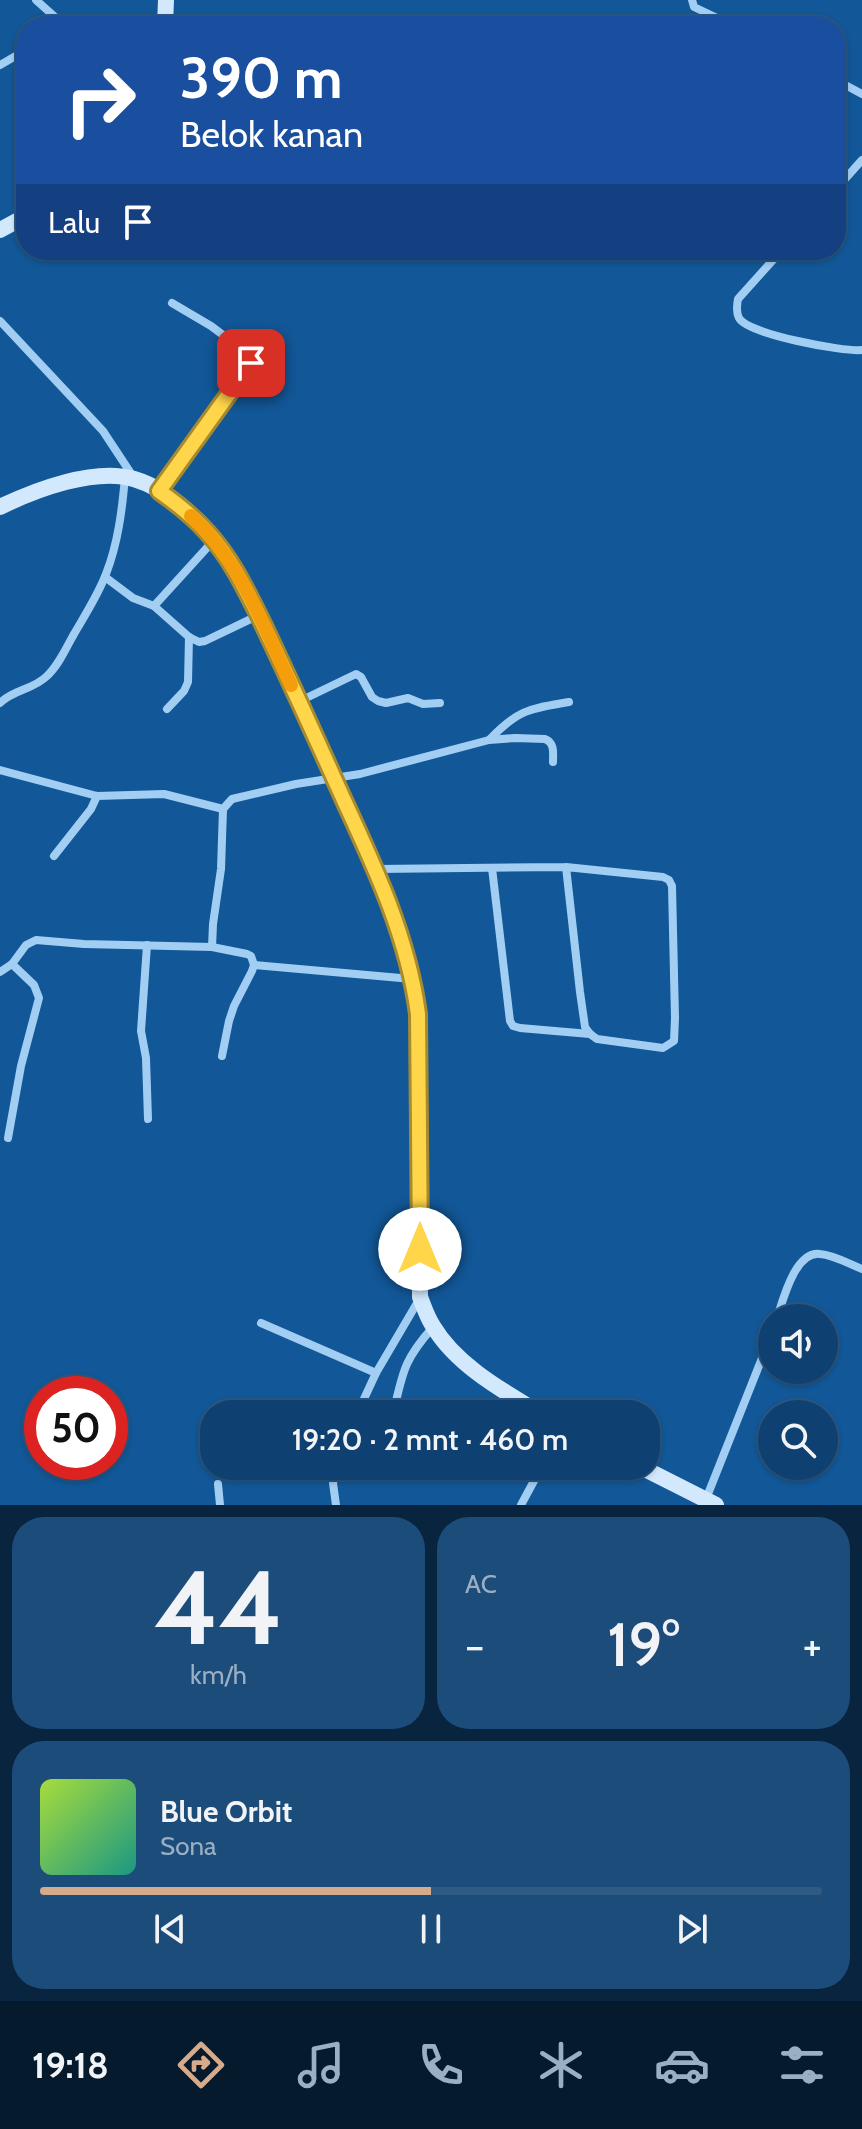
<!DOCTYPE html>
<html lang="id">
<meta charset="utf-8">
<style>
body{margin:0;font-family:Cabin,sans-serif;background:#1c4c79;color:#f1f3f6;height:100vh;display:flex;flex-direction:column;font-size:30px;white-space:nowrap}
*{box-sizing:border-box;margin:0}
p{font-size:26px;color:#9bafc3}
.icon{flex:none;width:44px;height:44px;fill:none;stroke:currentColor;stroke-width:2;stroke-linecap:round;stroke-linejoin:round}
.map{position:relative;height:1505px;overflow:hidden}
.sheet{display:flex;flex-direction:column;gap:12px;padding:12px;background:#08243e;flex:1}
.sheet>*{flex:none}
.top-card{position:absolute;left:16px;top:16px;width:830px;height:244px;border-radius:32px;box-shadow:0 2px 6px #0004,0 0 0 2px #2e5a84;background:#1a4fa0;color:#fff;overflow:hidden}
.fabs{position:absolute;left:758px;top:1304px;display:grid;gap:16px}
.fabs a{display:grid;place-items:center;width:80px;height:80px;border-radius:50%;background:#0e4171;box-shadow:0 2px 6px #0004,0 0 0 2px #2e5a84;font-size:40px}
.speed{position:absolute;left:24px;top:1376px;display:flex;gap:16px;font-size:40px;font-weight:700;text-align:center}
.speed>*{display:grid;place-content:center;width:104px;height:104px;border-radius:50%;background:#0e4171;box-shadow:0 2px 6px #0004,0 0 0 2px #2e5a84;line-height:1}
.speed .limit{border:12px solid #d22;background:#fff;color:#111}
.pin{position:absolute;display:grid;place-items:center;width:68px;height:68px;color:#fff;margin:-34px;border-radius:16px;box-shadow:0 4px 12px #0006}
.me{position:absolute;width:88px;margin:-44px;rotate:0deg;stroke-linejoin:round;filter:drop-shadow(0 0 6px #0008)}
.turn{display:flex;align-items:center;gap:28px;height:168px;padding:0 32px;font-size:36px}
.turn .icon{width:104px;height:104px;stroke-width:2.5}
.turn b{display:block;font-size:56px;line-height:68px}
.then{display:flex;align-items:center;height:76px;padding:0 32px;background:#0003;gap:16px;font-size:30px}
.big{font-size:60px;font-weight:600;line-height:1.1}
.sheet .widget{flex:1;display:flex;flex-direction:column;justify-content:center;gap:12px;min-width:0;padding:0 28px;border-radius:32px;background:#1c4c79}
.sheet .dial{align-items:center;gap:0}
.dial b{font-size:104px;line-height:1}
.song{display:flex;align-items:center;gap:24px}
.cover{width:96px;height:96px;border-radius:12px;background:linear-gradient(135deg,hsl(80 70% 55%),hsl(170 70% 35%))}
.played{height:8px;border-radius:4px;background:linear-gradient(90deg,#d6ab8b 50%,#2e5a84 50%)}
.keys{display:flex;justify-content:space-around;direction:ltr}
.heat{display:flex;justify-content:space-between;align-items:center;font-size:44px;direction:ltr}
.sheet .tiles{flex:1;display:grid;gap:12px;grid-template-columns:1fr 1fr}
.widget:last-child{grid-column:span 2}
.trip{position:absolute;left:200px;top:1400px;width:460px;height:80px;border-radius:32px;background:#0e4171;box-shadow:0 2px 6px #0004,0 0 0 2px #2e5a84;font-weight:600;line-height:80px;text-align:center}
.menu{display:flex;height:128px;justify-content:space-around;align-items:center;background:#061a2d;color:#9bafc3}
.menu .icon{width:56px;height:56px}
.menu .on{color:#d6ab8b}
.menu b{font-size:36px;color:#f1f3f6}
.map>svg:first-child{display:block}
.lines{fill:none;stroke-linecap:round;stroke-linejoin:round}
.street{stroke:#a2cef3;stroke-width:8}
.secondary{stroke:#d2e8fd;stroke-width:16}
.route-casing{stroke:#a68a30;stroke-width:20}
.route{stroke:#ffd54a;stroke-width:14}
.slow{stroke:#f59e0b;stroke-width:14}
</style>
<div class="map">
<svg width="862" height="1505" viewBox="0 0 862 1505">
<rect width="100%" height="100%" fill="#125797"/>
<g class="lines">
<g class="street">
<polyline points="36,0 65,26"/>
<polyline points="692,0 694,7 734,26"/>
<polyline points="0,65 26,50"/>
<polyline points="836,80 862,94"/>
<polyline points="836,189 862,160"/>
<path d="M782,250l-44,49c-1,5 -2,13 1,19 8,16 104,34 123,32"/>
<polyline points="0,321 103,431 134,478"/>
<polyline points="159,490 251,363 250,356 247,353 211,326 172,303"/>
<polyline points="105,577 133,598 154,606 189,637 199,642 205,641 259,615"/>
<polyline points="154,606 214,540"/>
<polyline points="300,701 356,674 361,677 372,697 378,701 386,703 408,698 423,704 440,703"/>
<path d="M0,703c14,-14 33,-13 47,-27 12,-11 19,-28 27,-42 11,-19 24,-39 32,-60 12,-31 16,-63 19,-97"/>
<polyline points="167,709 184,691 188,682 189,637"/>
<path d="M490,739c29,-30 39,-30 79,-37"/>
<polyline points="0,770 97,796 164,794 223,809"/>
<polyline points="54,856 91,809 97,796"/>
<polyline points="492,868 510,1021 513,1026 520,1028 590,1034"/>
<polyline points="377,869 566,867 580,992 585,1027 590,1034 597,1039 663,1048 674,1041 675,1018 672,886 669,880 663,877 566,867"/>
<polyline points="147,945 141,1031 146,1058 148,1119"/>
<polyline points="212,947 247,954 251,956 254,965 252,971 234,1006 229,1021 222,1056"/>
<polyline points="254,965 412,979"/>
<path d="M0,972l12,-8 14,-19 10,-5 48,4 128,3 1,-23 8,-55 2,-60 9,-10 64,-15 64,-10 129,-34 26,-2 30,1c10,4 8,14 8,23"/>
<polyline points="8,1138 21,1066 39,998 34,985 12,964"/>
<path d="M777,1318c6,-18 18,-67 43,-64 14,1 29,10 42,15"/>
<polyline points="261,1323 376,1373"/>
<polyline points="357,1414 376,1373 420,1298"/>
<path d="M393,1414c10,-42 10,-53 40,-87"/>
<polyline points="303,1466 333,1477"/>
<polyline points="218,1484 220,1505"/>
<polyline points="706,1499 772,1333"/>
<polyline points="336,1505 333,1483 336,1466"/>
<polyline points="521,1505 542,1466"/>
</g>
<g class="secondary">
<polyline points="165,26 166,0"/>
<polyline points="0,230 26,216"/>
<path d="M0,507c35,-17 95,-40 134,-28 40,12 74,49 96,82 31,47 51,102 75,153 42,93 99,198 113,300l2,283c4,10 7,20 13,29 23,39 70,65 108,88"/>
<polyline points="639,1466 716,1505"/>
</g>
</g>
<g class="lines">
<g class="route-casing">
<path id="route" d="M251,363l-92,128c17,12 34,25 48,41 25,27 40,60 56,92 27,57 53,114 79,172 32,69 66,141 76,218l2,235"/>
</g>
<use href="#route" class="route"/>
<path class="slow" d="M191,516c49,45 73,110 100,169"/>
</g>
</svg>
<div class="fabs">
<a><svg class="icon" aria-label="sound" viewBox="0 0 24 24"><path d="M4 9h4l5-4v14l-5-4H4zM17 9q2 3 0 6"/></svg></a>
<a><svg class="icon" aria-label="search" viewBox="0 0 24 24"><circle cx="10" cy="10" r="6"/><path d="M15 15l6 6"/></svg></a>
</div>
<div class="speed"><div class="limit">50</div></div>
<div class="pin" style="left:251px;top:363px;background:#d93025"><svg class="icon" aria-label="arrive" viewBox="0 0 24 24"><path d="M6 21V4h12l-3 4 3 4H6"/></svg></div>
<svg class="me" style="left:420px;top:1249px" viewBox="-20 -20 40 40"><circle r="19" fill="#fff"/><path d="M0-13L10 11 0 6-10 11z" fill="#ffd54a"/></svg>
<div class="trip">19:20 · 2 mnt · 460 m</div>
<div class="top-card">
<div class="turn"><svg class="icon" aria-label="right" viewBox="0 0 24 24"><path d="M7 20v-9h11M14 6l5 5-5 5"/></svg><div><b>390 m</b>Belok kanan</div></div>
<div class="then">Lalu<svg class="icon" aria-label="arrive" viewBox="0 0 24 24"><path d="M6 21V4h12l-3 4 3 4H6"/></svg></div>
</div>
</div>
<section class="sheet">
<div class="tiles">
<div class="widget dial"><b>44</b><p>km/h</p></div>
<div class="widget"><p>AC</p>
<div class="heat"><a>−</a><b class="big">19°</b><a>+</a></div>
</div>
<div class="widget">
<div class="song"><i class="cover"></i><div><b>Blue Orbit</b><p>Sona</p></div></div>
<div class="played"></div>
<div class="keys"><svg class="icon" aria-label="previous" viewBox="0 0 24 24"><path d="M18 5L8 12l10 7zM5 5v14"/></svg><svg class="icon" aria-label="pause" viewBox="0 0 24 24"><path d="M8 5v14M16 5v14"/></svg><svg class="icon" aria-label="next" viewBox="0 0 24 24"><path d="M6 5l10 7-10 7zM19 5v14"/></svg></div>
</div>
</div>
</section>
<nav class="menu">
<b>19:18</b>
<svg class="icon on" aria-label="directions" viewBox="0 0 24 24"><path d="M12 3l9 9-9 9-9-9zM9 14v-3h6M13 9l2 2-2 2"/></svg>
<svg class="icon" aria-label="music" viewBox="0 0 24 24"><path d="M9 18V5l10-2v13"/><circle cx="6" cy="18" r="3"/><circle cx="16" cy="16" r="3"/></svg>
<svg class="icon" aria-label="phone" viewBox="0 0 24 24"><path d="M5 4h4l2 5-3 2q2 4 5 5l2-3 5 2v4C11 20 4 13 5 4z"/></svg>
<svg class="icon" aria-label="climate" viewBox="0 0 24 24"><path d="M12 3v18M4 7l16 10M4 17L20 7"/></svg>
<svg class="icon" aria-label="car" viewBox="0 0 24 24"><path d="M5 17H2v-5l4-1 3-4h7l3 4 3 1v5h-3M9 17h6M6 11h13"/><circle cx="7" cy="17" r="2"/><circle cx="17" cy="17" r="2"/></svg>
<svg class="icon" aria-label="filters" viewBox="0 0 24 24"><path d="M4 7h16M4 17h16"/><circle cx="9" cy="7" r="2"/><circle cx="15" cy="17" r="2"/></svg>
</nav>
